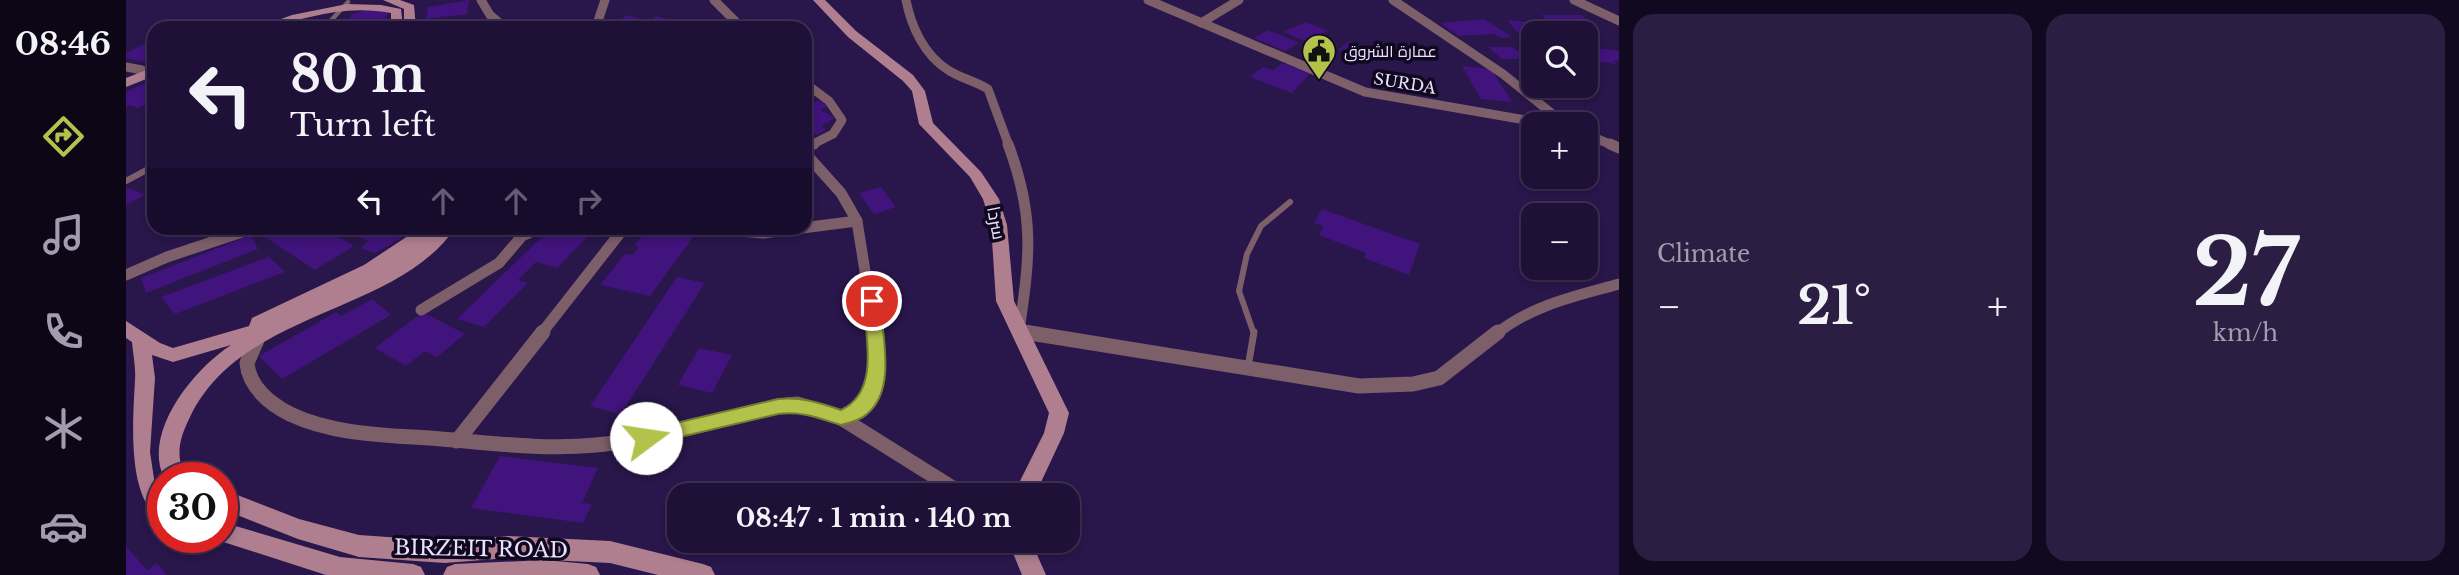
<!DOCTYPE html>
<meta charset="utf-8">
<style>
body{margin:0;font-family:"Libre Baskerville",Cairo,serif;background:#2c1e43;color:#f1f3f6;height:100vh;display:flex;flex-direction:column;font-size:26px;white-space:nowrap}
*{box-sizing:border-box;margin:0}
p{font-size:23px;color:#a19dae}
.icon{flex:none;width:38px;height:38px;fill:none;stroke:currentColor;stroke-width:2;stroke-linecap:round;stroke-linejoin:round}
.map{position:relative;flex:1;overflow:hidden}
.drawer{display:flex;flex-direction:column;gap:14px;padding:14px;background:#11091f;width:840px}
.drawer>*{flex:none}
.top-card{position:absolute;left:21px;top:21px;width:665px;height:214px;border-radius:21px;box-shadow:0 4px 10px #0003,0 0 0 2px #3c3053;background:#1f1038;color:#f1f3f6;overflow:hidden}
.fabs{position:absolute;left:1395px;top:21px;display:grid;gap:14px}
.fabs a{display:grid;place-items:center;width:77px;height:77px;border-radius:14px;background:#1f1038;box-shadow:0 4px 10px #0003,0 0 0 2px #3c3053;font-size:35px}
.speed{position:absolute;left:21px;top:462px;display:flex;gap:14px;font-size:35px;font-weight:700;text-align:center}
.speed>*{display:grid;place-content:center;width:91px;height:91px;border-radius:50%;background:#1f1038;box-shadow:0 4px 10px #0003,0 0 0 2px #3c3053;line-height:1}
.speed .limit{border:10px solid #d22;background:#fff;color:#111}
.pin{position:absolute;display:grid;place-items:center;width:60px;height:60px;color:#fff;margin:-30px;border:4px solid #fff;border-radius:50%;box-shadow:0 2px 7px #0007}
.me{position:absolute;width:77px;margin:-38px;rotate:76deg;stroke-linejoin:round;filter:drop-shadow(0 0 5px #0008)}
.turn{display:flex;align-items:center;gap:24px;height:147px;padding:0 28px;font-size:32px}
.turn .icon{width:91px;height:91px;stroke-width:2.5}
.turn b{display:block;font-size:49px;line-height:60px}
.lanes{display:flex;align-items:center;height:66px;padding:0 28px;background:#0003;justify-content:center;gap:35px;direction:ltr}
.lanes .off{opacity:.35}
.big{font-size:52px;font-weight:700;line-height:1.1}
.drawer .widget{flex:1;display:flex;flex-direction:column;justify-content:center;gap:10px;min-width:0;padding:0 24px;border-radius:21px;background:#2c1e43}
.drawer .dial{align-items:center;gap:0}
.dial b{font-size:91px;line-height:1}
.heat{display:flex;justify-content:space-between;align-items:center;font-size:38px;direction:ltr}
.drawer .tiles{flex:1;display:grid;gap:14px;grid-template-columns:repeat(2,1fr)}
.trip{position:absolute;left:541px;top:483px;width:413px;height:70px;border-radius:21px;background:#1f1038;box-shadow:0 4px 10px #0003,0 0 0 2px #3c3053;font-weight:700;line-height:70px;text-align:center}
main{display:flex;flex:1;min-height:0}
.tab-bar{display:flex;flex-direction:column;width:126px;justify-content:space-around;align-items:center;background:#0c0616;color:#a19dae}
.tab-bar .icon{width:49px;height:49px}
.tab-bar .current{color:#b3c24b}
.tab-bar b{font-size:32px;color:#f1f3f6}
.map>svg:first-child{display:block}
.building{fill:#41137c}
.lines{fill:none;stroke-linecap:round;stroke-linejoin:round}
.lane-far2{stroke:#7d5f69;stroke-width:4.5}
.lane-far1{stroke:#7d5f69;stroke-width:6}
.lane{stroke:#7d5f69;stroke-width:7}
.street-far2{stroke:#7d5f69;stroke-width:9}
.street-far1{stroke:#7d5f69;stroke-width:11}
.street{stroke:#7d5f69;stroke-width:15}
.secondary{fill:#af7f90;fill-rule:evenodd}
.route{fill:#b3c24b;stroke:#747e31;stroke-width:2}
.labels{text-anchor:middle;stroke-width:7;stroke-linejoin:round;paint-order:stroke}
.far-poi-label{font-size:16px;fill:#e9e2fe;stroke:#10081f;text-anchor:start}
.far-street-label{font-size:16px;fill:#e9e2fe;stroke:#10081f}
.street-label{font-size:18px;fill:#e9e2fe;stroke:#10081f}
.near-street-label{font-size:21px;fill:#e9e2fe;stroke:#10081f}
</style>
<main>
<nav class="tab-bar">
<b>08:46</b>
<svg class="icon current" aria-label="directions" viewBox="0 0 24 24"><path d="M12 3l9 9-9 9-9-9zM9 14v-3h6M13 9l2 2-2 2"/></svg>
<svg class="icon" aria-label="music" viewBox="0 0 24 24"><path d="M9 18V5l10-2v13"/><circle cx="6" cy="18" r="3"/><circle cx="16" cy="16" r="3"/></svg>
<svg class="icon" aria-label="phone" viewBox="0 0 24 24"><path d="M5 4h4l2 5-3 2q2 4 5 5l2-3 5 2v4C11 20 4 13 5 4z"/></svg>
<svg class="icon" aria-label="climate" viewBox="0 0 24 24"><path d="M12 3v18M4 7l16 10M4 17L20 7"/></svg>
<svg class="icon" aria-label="car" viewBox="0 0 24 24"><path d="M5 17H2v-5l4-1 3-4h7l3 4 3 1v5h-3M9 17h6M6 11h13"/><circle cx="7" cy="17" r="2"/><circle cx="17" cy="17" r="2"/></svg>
</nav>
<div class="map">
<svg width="1493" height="575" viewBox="0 0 1493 575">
<rect width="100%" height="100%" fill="#29164b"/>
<g class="building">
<polygon points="343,0 341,14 300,19 302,7"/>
<polygon points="251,6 263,12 260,17 265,21 261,28 213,28 227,14"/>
<polygon points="501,15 523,21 530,16 546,20 538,25 547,28 498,28 486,25"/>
<polygon points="1415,15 1455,15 1466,23 1448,23 1458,30 1434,30"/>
<polygon points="1358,19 1386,37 1375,38 1368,34 1333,36 1314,23"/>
<polygon points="338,20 335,28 312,28 314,22"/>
<polygon points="1381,20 1410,23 1419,33 1391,32"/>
<polygon points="1180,22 1202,31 1178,41 1157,32"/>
<polygon points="1142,30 1173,43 1159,51 1128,38"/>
<polygon points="28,39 28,56 17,62 0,58 0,53"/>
<polygon points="1223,41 1246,49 1241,53 1248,55 1241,60 1212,50"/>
<polygon points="1362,47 1387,47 1402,59 1376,59"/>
<polygon points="1461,47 1493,51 1493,61 1488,60 1490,64 1466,60"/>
<polygon points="1156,63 1185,73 1166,93 1124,77 1137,67 1147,70"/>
<polygon points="1336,66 1365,69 1386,102 1355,99"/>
<polygon points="22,82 28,85 28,101 12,108 4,105 0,107 0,92"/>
<polygon points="692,100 702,106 694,110 709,118 695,126 700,129 691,135 683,131 679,133 679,108"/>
<polygon points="0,187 19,195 0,205"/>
<polygon points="755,187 770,207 748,214 733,193"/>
<polygon points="1196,209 1294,244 1283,275 1238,258 1240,253 1193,235 1197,226 1188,223"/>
<polygon points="159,228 173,236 189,228 198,228 228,246 189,270 139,237"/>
<polygon points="229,228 284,228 274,239 249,253 235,248 243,241 221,234"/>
<polygon points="425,228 461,237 431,268 410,262 392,280 402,283 358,327 331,319"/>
<polygon points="523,228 568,236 524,296 474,285 499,254 506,255 513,247 508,246"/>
<polygon points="125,235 132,249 20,293 15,278"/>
<polygon points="143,257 159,272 49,314 35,297"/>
<polygon points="551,277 579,283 500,406 494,414 464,406"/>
<polygon points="246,299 265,315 156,379 133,356 210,312 215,316"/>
<polygon points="297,312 339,334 311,357 299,351 280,366 249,348"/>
<polygon points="573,348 606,355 586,393 552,385"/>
<polygon points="374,456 472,468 456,503 466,504 457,523 345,508"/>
<polygon points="0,546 21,570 31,563 41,575 0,575"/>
</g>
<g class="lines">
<polyline class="lane-far2" points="198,28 222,2"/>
<g class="lane-far1">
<polyline points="0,181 28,166"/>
<polyline points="1128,334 1113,291 1121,254 1135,226 1164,202"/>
</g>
<polyline class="lane" points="1122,367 1128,332"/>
<g class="street-far2">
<polyline points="355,0 364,15 379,28"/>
<polyline points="588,0 616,28"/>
<path d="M780,0c5,26 18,55 42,70 12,8 27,11 40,19l21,57"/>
<polyline points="1022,0 1239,92 1422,124"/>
<polyline points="1267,0 1377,74 1439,124"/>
<polyline points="1448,0 1493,21"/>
<polyline points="1075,23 1113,0"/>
<polyline points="476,28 472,21 479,0"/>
<polyline points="0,67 16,70"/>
<polyline points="679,83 703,101 716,120 707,134 683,146"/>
<polyline points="1460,134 1488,146"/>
</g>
<g class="street-far1">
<path d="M882,144c27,72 22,113 11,187l16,3"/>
<polyline points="1484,144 1493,148"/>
<polyline points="679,148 688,144"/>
<polyline points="679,153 715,193 731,221 749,334"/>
<polyline points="579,228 637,233 731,221"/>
<polyline points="0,275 41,257 128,228"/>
<polyline points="295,310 373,263 396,236 413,228"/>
<polyline points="415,334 498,228"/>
<path d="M1370,334c36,-29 80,-38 123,-50"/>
</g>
<g class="street">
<polyline points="898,332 1233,386 1287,384 1313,378 1372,332"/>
<path d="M131,340l-10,23c2,24 23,41 43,51 46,22 102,21 151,25 52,4 103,11 155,6 62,-6 122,-25 182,-39l19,-2 44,14 123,77"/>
<path d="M715,418c39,-16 39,-49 34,-86"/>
<polyline points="331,441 417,332"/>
</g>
<g class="secondary">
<polygon points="257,0 274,0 288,5 290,28 278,28 278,9"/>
<polygon points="687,0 699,0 730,31 787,75 799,91 807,123 855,172 873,199 881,225 888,301 943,413 938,433 909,495 887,495 918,433 923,413 870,301 865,225 857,199 844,177 793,124 786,91 777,81 722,37"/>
<path d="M221,4l34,1 20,4 2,19h-12v-15c-27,-5 -54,-3 -81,4 -18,4 -34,11 -53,11l35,-13z"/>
<polygon points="28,67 28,76 0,87 0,78"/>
<path d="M294,228h35c-59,87 -213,81 -265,189 -11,22 -15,39 -4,61h-22c-22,-46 30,-109 67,-133l-58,17 -21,-7 3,23 -5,74 5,33 8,11v24c-37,-19 -30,-100 -28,-140 1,-13 -2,-25 -3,-38l-6,-4v-17l34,22 13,5 76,-22 3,-8 112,-53z"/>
<polygon points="96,489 173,519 233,535 319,541 382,536 484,541 577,564 585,567 589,575 532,575 484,563 382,558 319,563 233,557 172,539 96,509"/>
<polygon points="96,522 214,557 287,564 295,567 299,575 200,575 88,539 87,537 96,537"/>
<polygon points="882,541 905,541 920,575 896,575"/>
<polygon points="419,560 462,564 470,567 474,575 317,575 321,567 329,564"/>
</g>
</g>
<path class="route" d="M746,295l8,6c2,34 17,88 -13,113 -6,6 -18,9 -26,11 -23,-7 -39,-14 -63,-11l-132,31 -6,-2 -3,-5 3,-6 6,-2 132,-31c23,-2 40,3 63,11 39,-18 25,-73 22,-109z"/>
<defs>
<g id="civic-pin" transform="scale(1.75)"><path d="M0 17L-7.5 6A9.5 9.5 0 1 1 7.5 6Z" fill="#b3c24b" stroke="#10081f"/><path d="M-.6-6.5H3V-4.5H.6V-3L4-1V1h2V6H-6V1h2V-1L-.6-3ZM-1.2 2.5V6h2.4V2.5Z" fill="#111"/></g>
</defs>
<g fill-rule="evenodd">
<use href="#civic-pin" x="1193" y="51"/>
</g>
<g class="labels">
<g class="far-poi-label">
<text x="1218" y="57">عمارة الشروق</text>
</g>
<g class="far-street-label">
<text transform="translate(1279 83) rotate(9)" y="6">SURDA</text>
</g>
<g class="street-label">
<text transform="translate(870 223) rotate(79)" y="6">سردا</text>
</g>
<g class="near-street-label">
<text transform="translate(355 549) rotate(1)" y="7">BIRZEIT ROAD</text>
</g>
</g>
</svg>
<div class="fabs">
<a><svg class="icon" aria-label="search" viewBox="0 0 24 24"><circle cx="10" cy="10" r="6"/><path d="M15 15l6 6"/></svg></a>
<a>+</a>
<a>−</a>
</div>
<div class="speed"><div class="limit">30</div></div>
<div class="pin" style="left:746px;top:301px;background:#d93025"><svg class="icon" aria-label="arrive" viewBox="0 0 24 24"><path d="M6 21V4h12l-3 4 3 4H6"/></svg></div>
<svg class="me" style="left:520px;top:438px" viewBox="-20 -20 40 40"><circle r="19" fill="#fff"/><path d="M0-13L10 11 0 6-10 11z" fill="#b3c24b"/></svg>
<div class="trip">08:47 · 1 min · 140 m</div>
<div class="top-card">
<div class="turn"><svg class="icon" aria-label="left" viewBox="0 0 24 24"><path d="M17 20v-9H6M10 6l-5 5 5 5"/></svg><div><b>80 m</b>Turn left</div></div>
<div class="lanes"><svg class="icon" aria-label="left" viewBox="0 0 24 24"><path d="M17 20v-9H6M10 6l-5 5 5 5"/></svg><svg class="icon off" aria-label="ahead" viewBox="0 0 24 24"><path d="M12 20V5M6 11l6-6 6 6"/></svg><svg class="icon off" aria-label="ahead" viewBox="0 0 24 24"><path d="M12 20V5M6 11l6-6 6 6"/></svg><svg class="icon off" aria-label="right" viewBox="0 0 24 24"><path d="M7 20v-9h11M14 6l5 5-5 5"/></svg></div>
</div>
</div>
<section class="drawer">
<div class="tiles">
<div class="widget"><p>Climate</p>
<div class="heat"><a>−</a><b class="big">21°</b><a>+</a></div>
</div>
<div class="widget dial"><b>27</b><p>km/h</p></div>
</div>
</section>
</main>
